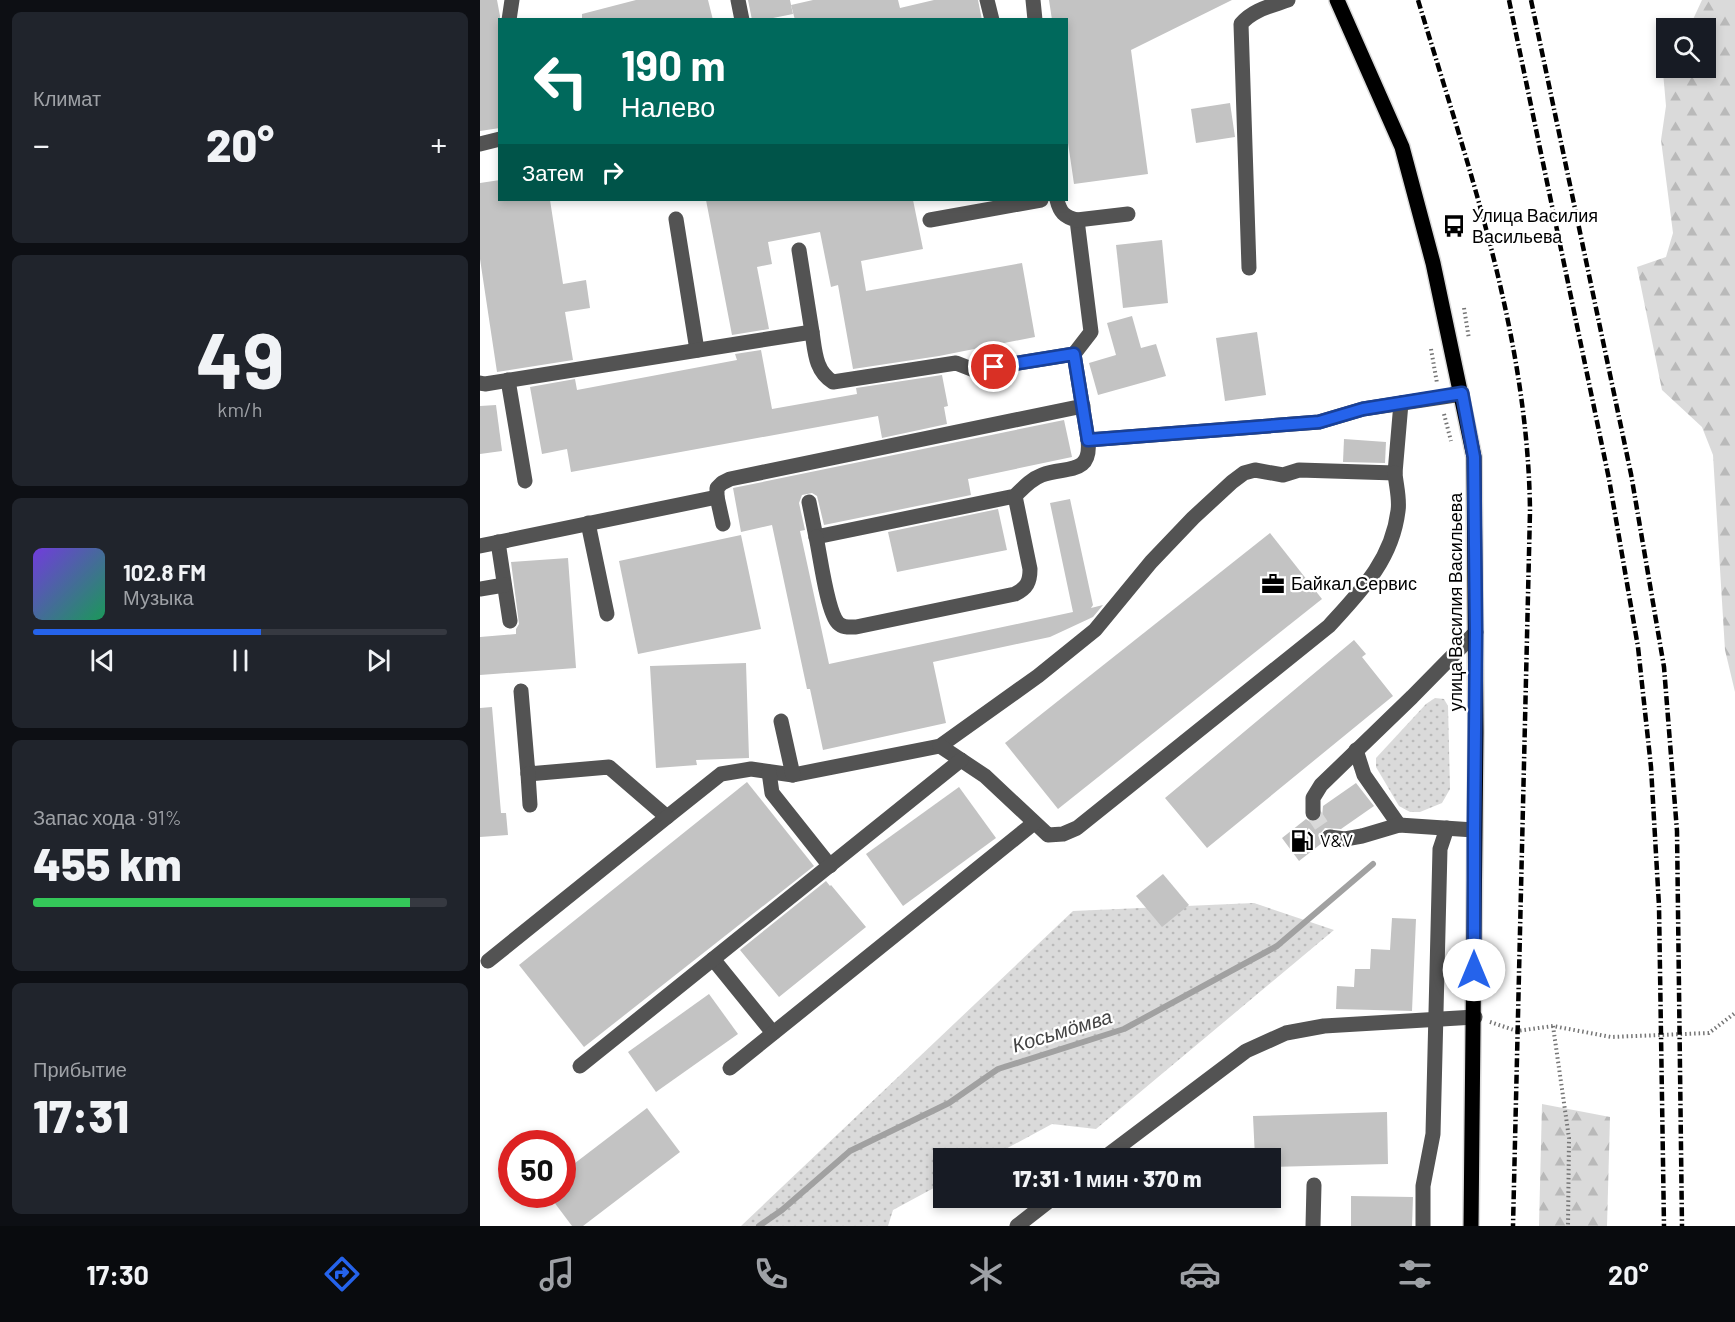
<!DOCTYPE html>
<html lang="ru">
<meta charset="utf-8">
<style>
body{margin:0;font-family:Barlow,sans-serif;background:#20242c;color:#f1f3f6;height:100vh;display:flex;flex-direction:column;font-size:22px;white-space:nowrap}
*{box-sizing:border-box;margin:0}
p{font-size:20px;color:#9ea1a6}
.icon{flex:none;width:33px;height:33px;fill:none;stroke:currentColor;stroke-width:2;stroke-linecap:round;stroke-linejoin:round}
.map{position:relative;flex:1;overflow:hidden}
.drawer{display:flex;flex-direction:column;gap:12px;padding:12px;background:#0d0f14;width:480px}
.drawer>*{flex:none}
.top-card{position:absolute;left:18px;top:18px;width:570px;height:183px;border-radius:0px;box-shadow:0 3px 9px #0003;background:#00695c;color:#fff;overflow:hidden}
.buttons{position:absolute;left:1176px;top:18px;display:grid;gap:12px}
.buttons a{display:grid;place-items:center;width:60px;height:60px;border-radius:0px;background:#171b24;box-shadow:0 3px 9px #0003;font-size:30px}
.speed{position:absolute;left:18px;top:1130px;display:flex;gap:12px;font-size:30px;font-weight:700;text-align:center}
.speed>*{display:grid;place-content:center;width:78px;height:78px;border-radius:50%;background:#171b24;box-shadow:0 3px 9px #0003;line-height:1}
.speed .limit{border:9px solid #d22;background:#fff;color:#111}
.pin{position:absolute;display:grid;place-items:center;width:51px;height:51px;color:#fff;margin:-26px;border:3px solid #fff;border-radius:50%;box-shadow:0 2px 6px #0007}
.me{position:absolute;width:66px;margin:-33px;rotate:0deg;stroke-linejoin:round;filter:drop-shadow(0 0 4px #0008)}
.turn{display:flex;align-items:center;gap:21px;height:126px;padding:0 24px;font-size:27px}
.turn .icon{width:78px;height:78px;stroke-width:2.5}
.turn b{display:block;font-size:42px;line-height:51px}
.then{display:flex;align-items:center;height:57px;padding:0 24px;background:#0003;gap:12px;font-size:22px}
.big{font-size:45px;font-weight:800;line-height:1.1}
.drawer .tile{flex:1;display:flex;flex-direction:column;justify-content:center;gap:9px;min-width:0;padding:0 21px;border-radius:9px;background:#20242c}
.drawer .dial{align-items:center;gap:0}
.dial b{font-size:78px;line-height:1}
.song{display:flex;align-items:center;gap:18px}
.cover{width:72px;height:72px;border-radius:9px;background:linear-gradient(135deg,hsl(260 70% 55%),hsl(150 70% 35%))}
.played{height:6px;border-radius:3px;background:linear-gradient(90deg,#2563eb 55%,#363941 55%)}
.keys{display:flex;justify-content:space-around;direction:ltr}
.heat{display:flex;justify-content:space-between;align-items:center;font-size:33px;direction:ltr}
.charge{height:9px;border-radius:4px;background:linear-gradient(90deg,#34c759 91%,#363941 0)}
.trip{position:absolute;left:453px;top:1148px;width:348px;height:60px;border-radius:0px;background:#171b24;box-shadow:0 3px 9px #0003;font-weight:800;line-height:60px;text-align:center}
.menu{display:flex;height:96px;justify-content:space-around;align-items:center;background:#090b0e;color:#9ea1a6}
.menu .icon{width:42px;height:42px}
.menu .on{color:#2563eb}
.menu b{font-size:27px;color:#f1f3f6}
main{display:flex;flex:1;min-height:0}
.map>svg:first-child{display:block}
.grass{fill:url(#grass-dots)}
.forest{fill:url(#forest-firs)}
.lines{fill:none;stroke-linecap:round;stroke-linejoin:round}
.stream{stroke:#a1a1a1;stroke-width:6}
.building{fill:#c3c3c3}
.minor-tunnel{stroke:#d9d9d9;stroke-width:15;stroke-dasharray:15 8;stroke-linecap:butt}
.major-casing{stroke:#dbdbdb;stroke-width:18}
.path{stroke:#757575;stroke-width:4;stroke-dasharray:1.5 3;stroke-linecap:butt}
.minor{stroke:#535353;stroke-width:15}
.major{stroke:#000;stroke-width:15}
.rail{stroke:#000;stroke-width:4.5;stroke-dasharray:9 3 1.5 3;stroke-linecap:butt}
.route-casing{stroke:#184099;stroke-width:15}
.route{stroke:#2563eb;stroke-width:10}
.labels{text-anchor:middle;stroke-width:4.5;stroke-linejoin:round;paint-order:stroke}
.poi-label{font-size:18px;fill:#000;stroke:#fff;text-anchor:start}
.street-label{font-size:18px;fill:#000;stroke:#fff}
.water-label{font-size:20px;font-style:italic;fill:#424242;stroke:#fff}
</style>
<main>
<section class="drawer">
<div class="tile"><p>Климат</p>
<div class="heat"><a>−</a><b class="big">20°</b><a>+</a></div>
</div>
<div class="tile dial"><b>49</b><p>km/h</p></div>
<div class="tile">
<div class="song"><i class="cover"></i><div><b>102.8 FM</b><p>Музыка</p></div></div>
<div class="played"></div>
<div class="keys"><svg class="icon" aria-label="previous" viewBox="0 0 24 24"><path d="M18 5L8 12l10 7zM5 5v14"/></svg><svg class="icon" aria-label="pause" viewBox="0 0 24 24"><path d="M8 5v14M16 5v14"/></svg><svg class="icon" aria-label="next" viewBox="0 0 24 24"><path d="M6 5l10 7-10 7zM19 5v14"/></svg></div>
</div>
<div class="tile"><p>Запас хода · 91%</p><b class="big">455 km</b><div class="charge"></div></div>
<div class="tile"><p>Прибытие</p><b class="big">17:31</b></div>
</section>
<div class="map">
<svg width="1255" height="1226" viewBox="0 0 1255 1226">
<defs>
<pattern id="grass-dots" width="8" height="8" patternUnits="userSpaceOnUse" patternTransform="scale(1.5)"><rect width="8" height="8" fill="#dadada"/><path d="M2 2h.1M6 6h.1" fill="none" stroke="#b9b9b9" stroke-width="1.8" stroke-linecap="round"/></pattern>
<pattern id="forest-firs" width="22" height="20" patternUnits="userSpaceOnUse" patternTransform="scale(1.5)"><rect width="22" height="20" fill="#dadada"/><path d="M5 1l3.5 6h-7zM16 11l3.5 6h-7z" fill="#b9b9b9"/></pattern>
</defs>
<rect width="100%" height="100%" fill="#fff"/>
<g class="grass">
<polygon points="955,698 964,699 968,706 970,789 962,803 940,812 930,812 919,806 896,767 896,758 946,704"/>
<polygon points="774,903 854,930 616,1129 572,1124 509,1158 464,1158 463,1183 413,1210 408,1226 261,1226 593,911"/>
</g>
<g class="forest">
<polygon points="1222,0 1255,0 1255,692 1245,650 1233,455 1222,427 1182,390 1157,267 1186,257 1193,233 1181,140 1186,106 1183,72 1187,68 1226,68 1226,28 1209,28"/>
<polygon points="1062,1104 1130,1117 1127,1226 1059,1226"/>
</g>
<g class="lines">
<polyline class="stream" points="279,1226 302,1210 370,1151 469,1103 518,1069 644,1029 797,946 893,864"/>
</g>
<g class="building">
<polygon points="0,0 17,0 20,16 20,128 0,131"/>
<polygon points="156,0 228,0 233,20 102,20 102,14"/>
<polygon points="268,0 310,0 313,14 283,20 272,20"/>
<polygon points="333,0 418,0 420,8 454,0 498,0 502,20 315,20 311,5"/>
<polygon points="569,0 752,0 651,50 668,174 594,184 586,129 586,20 572,20"/>
<polygon points="750,103 755,137 716,143 711,109"/>
<polygon points="20,180 20,200 70,200 83,284 106,280 110,308 85,312 93,360 17,372 0,259 0,183"/>
<polygon points="226,200 433,200 443,249 381,261 386,291 542,263 555,337 459,356 373,369 358,285 351,287 340,232 288,242 292,264 277,267 289,329 252,335"/>
<polygon points="682,240 688,303 643,308 636,245"/>
<polygon points="652,316 661,348 676,344 686,376 618,395 609,363 636,355 627,323"/>
<polygon points="777,332 786,395 745,401 736,338"/>
<polygon points="281,350 292,409 377,394 376,388 462,375 468,406 464,407 467,424 402,438 398,416 91,472 87,449 62,454 50,387 95,379 97,390 257,360 255,354"/>
<polygon points="16,405 22,451 0,454 0,406"/>
<polygon points="584,420 592,457 488,479 491,495 344,525 337,496 332,493 322,495 319,503 325,530 320,531 349,664 593,612 570,503 590,499 613,605 611,608 623,605 613,617 570,637 453,662 466,723 343,750 330,689 327,689 292,525 261,532 253,488"/>
<polygon points="864,439 906,442 905,463 863,462"/>
<polygon points="518,509 527,550 417,572 408,532"/>
<polygon points="790,533 842,599 578,809 525,743"/>
<polygon points="261,535 281,629 158,654 139,561"/>
<polygon points="88,558 96,668 0,675 0,637 36,634 36,629 39,624 31,562"/>
<polygon points="874,640 886,654 882,657 913,696 727,848 685,798"/>
<polygon points="266,663 269,758 216,760 217,765 176,768 170,666"/>
<polygon points="12,707 21,813 26,813 28,835 0,837 0,708"/>
<polygon points="267,782 334,866 104,1047 39,965"/>
<polygon points="876,783 894,806 861,829 845,828 839,835 842,843 819,861 802,838 826,819 832,823 838,821 842,817 843,806"/>
<polygon points="479,787 516,838 423,906 386,854"/>
<polygon points="683,874 709,905 682,927 656,896"/>
<polygon points="346,881 350,886 351,885 386,927 299,997 260,950"/>
<polygon points="912,918 936,919 932,1011 856,1009 857,986 874,987 875,969 890,969 891,949 910,950"/>
<polygon points="229,994 258,1034 176,1092 148,1052"/>
<polygon points="167,1108 200,1152 103,1226 92,1226 68,1194 82,1194 82,1173"/>
<polygon points="907,1112 908,1164 790,1167 790,1158 775,1158 773,1116"/>
<polygon points="871,1196 933,1197 932,1226 871,1226"/>
</g>
<g class="lines">
<polyline class="minor-tunnel" points="833,813 849,837"/>
<g class="major-casing">
<polyline id="major" points="857,0 922,147 953,263 994,457 996,732 991,1226"/>
</g>
<g class="path">
<polyline points="984,308 989,339"/>
<polyline points="951,349 957,383"/>
<polyline points="964,414 971,441"/>
<polyline points="1010,1022 1037,1031 1073,1026 1131,1037 1229,1033 1255,1013"/>
<polyline points="1073,1026 1089,1138 1088,1226"/>
</g>
<g class="minor">
<polyline points="258,0 262,20"/>
<polyline points="507,0 512,20"/>
<polyline points="553,0 555,20"/>
<polyline points="29,20 32,0"/>
<polyline points="0,144 20,139"/>
<path d="M577,200c3,12 7,17 20,20l14,112 -17,22 14,86 231,-18 44,-13 99,-15"/>
<polyline points="196,219 217,350"/>
<polyline points="450,220 561,200"/>
<polyline points="597,220 648,214"/>
<polyline points="319,250 332,332"/>
<path d="M769,268l-8,-244c11,-14 30,-18 47,-24"/>
<polyline points="28,380 45,481"/>
<path d="M0,383l5,1 327,-52c3,19 3,39 21,50l123,-19 18,7 100,-16"/>
<polyline points="237,497 243,524"/>
<path d="M329,502l7,35 199,-41c8,-8 16,-17 27,-21 24,-9 50,1 46,-35"/>
<polyline points="108,523 127,614"/>
<path d="M336,537c4,17 11,75 22,86 5,5 11,4 18,4l159,-33c12,-6 15,-12 15,-25l-15,-73"/>
<polyline points="18,542 30,621"/>
<polyline points="0,546 237,497 237,488 242,483 250,479 603,406"/>
<polyline points="0,589 24,585"/>
<polyline points="41,691 48,774 129,767 187,817 241,774 271,769 313,775 460,746 558,676 615,630 671,562 713,518 752,482 764,473 775,470 803,475 819,470 915,473 921,403"/>
<polyline points="301,721 313,775"/>
<path d="M460,746l45,30 63,59 15,-1 14,-6 252,-202c32,-35 63,-66 69,-115 2,-12 -2,-26 -3,-38"/>
<polyline points="876,750 884,775 919,825"/>
<polyline points="289,772 292,793 350,866"/>
<polyline points="48,774 50,805"/>
<polyline points="833,813 833,798 841,785 932,697 996,632"/>
<polyline points="849,837 865,839 882,836 919,825 994,830"/>
<polyline points="233,959 293,1033"/>
<polyline points="8,961 187,817"/>
<polyline points="100,1066 481,760"/>
<polyline points="250,1068 554,823"/>
<polyline points="624,1158 766,1051 806,1033 844,1026 995,1017"/>
<polyline points="537,1226 574,1197"/>
<polyline points="833,1226 834,1185"/>
<polyline points="943,1226 943,1186 953,1134 960,849 967,828"/>
</g>
<use href="#major" class="major"/>
<g class="rail">
<path d="M938,0c50,166 110,335 112,511l-17,715"/>
<polyline points="1029,0 1129,479 1158,647 1171,767 1179,906 1184,1226"/>
<polyline points="1051,0 1151,474 1184,667 1197,831 1202,1226"/>
</g>
</g>
<g class="lines">
<g class="route-casing">
<polyline id="route" points="514,367 594,354 608,440 839,422 883,409 982,393 994,457 996,632 994,830 994,970"/>
</g>
<use href="#route" class="route"/>
</g>
<defs>
<g id="bus-bare" transform="scale(1.8)"><path d="M-5-6H5V4H4V6H2V4H-2V6H-4V4H-5ZM-3.5-4V0h7V-4ZM-3.5 1.2v1.5H-2V1.2ZM2 1.2v1.5H3.5V1.2Z" fill="#000" stroke="#fff" stroke-width="2.5" paint-order="stroke"/></g>
<g id="office-bare" transform="scale(1.8)"><path d="M-6-3h4V-5.5h4V-3h4V5H-6ZM-1-4.5V-3h2v-1.5ZM-6 0V1H6V0Z" fill="#000" stroke="#fff" stroke-width="2.5" paint-order="stroke"/></g>
<g id="fuel-bare" transform="scale(1.8)"><path d="M-5.5-6h7V0h2V4h1.3V-2.5L3-4.5l.8-.8L6-3V5H2.5V1h-1V6h-7ZM-4.2-4.7v3.2H.2V-4.7Z" fill="#000" stroke="#fff" stroke-width="2.5" paint-order="stroke"/></g>
</defs>
<g fill-rule="evenodd">
<use href="#bus-bare" x="974" y="226"/>
<use href="#office-bare" x="793" y="584"/>
<use href="#fuel-bare" x="822" y="841"/>
</g>
<g class="labels">
<g class="poi-label">
<text x="992" y="222">Улица Василия<tspan x="992" dy="21">Васильева</tspan></text>
<text x="811" y="590">Байкал Сервис</text>
<text x="840" y="847">V&amp;V</text>
</g>
<g class="street-label">
<text transform="translate(976 602) rotate(-90)" y="6">улица Василия Васильева</text>
</g>
<g class="water-label">
<text transform="translate(582 1031) rotate(-17)" y="7">Косьмӧмва</text>
</g>
</g>
</svg>
<div class="buttons">
<a><svg class="icon" aria-label="search" viewBox="0 0 24 24"><circle cx="10" cy="10" r="6"/><path d="M15 15l6 6"/></svg></a>
</div>
<div class="speed"><div class="limit">50</div></div>
<div class="pin" style="left:514px;top:367px;background:#d93025"><svg class="icon" aria-label="arrive" viewBox="0 0 24 24"><path d="M6 21V4h12l-3 4 3 4H6"/></svg></div>
<svg class="me" style="left:994px;top:970px" viewBox="-20 -20 40 40"><circle r="19" fill="#fff"/><path d="M0-13L10 11 0 6-10 11z" fill="#2563eb"/></svg>
<div class="trip">17:31 · 1 мин · 370 m</div>
<div class="top-card">
<div class="turn"><svg class="icon" aria-label="left" viewBox="0 0 24 24"><path d="M17 20v-9H6M10 6l-5 5 5 5"/></svg><div><b>190 m</b>Налево</div></div>
<div class="then">Затем<svg class="icon" aria-label="right" viewBox="0 0 24 24"><path d="M7 20v-9h11M14 6l5 5-5 5"/></svg></div>
</div>
</div>
</main>
<nav class="menu">
<b>17:30</b>
<svg class="icon on" aria-label="directions" viewBox="0 0 24 24"><path d="M12 3l9 9-9 9-9-9zM9 14v-3h6M13 9l2 2-2 2"/></svg>
<svg class="icon" aria-label="music" viewBox="0 0 24 24"><path d="M9 18V5l10-2v13"/><circle cx="6" cy="18" r="3"/><circle cx="16" cy="16" r="3"/></svg>
<svg class="icon" aria-label="phone" viewBox="0 0 24 24"><path d="M5 4h4l2 5-3 2q2 4 5 5l2-3 5 2v4C11 20 4 13 5 4z"/></svg>
<svg class="icon" aria-label="climate" viewBox="0 0 24 24"><path d="M12 3v18M4 7l16 10M4 17L20 7"/></svg>
<svg class="icon" aria-label="car" viewBox="0 0 24 24"><path d="M5 17H2v-5l4-1 3-4h7l3 4 3 1v5h-3M9 17h6M6 11h13"/><circle cx="7" cy="17" r="2"/><circle cx="17" cy="17" r="2"/></svg>
<svg class="icon" aria-label="filters" viewBox="0 0 24 24"><path d="M4 7h16M4 17h16"/><circle cx="9" cy="7" r="2"/><circle cx="15" cy="17" r="2"/></svg>
<b>20°</b>
</nav>
